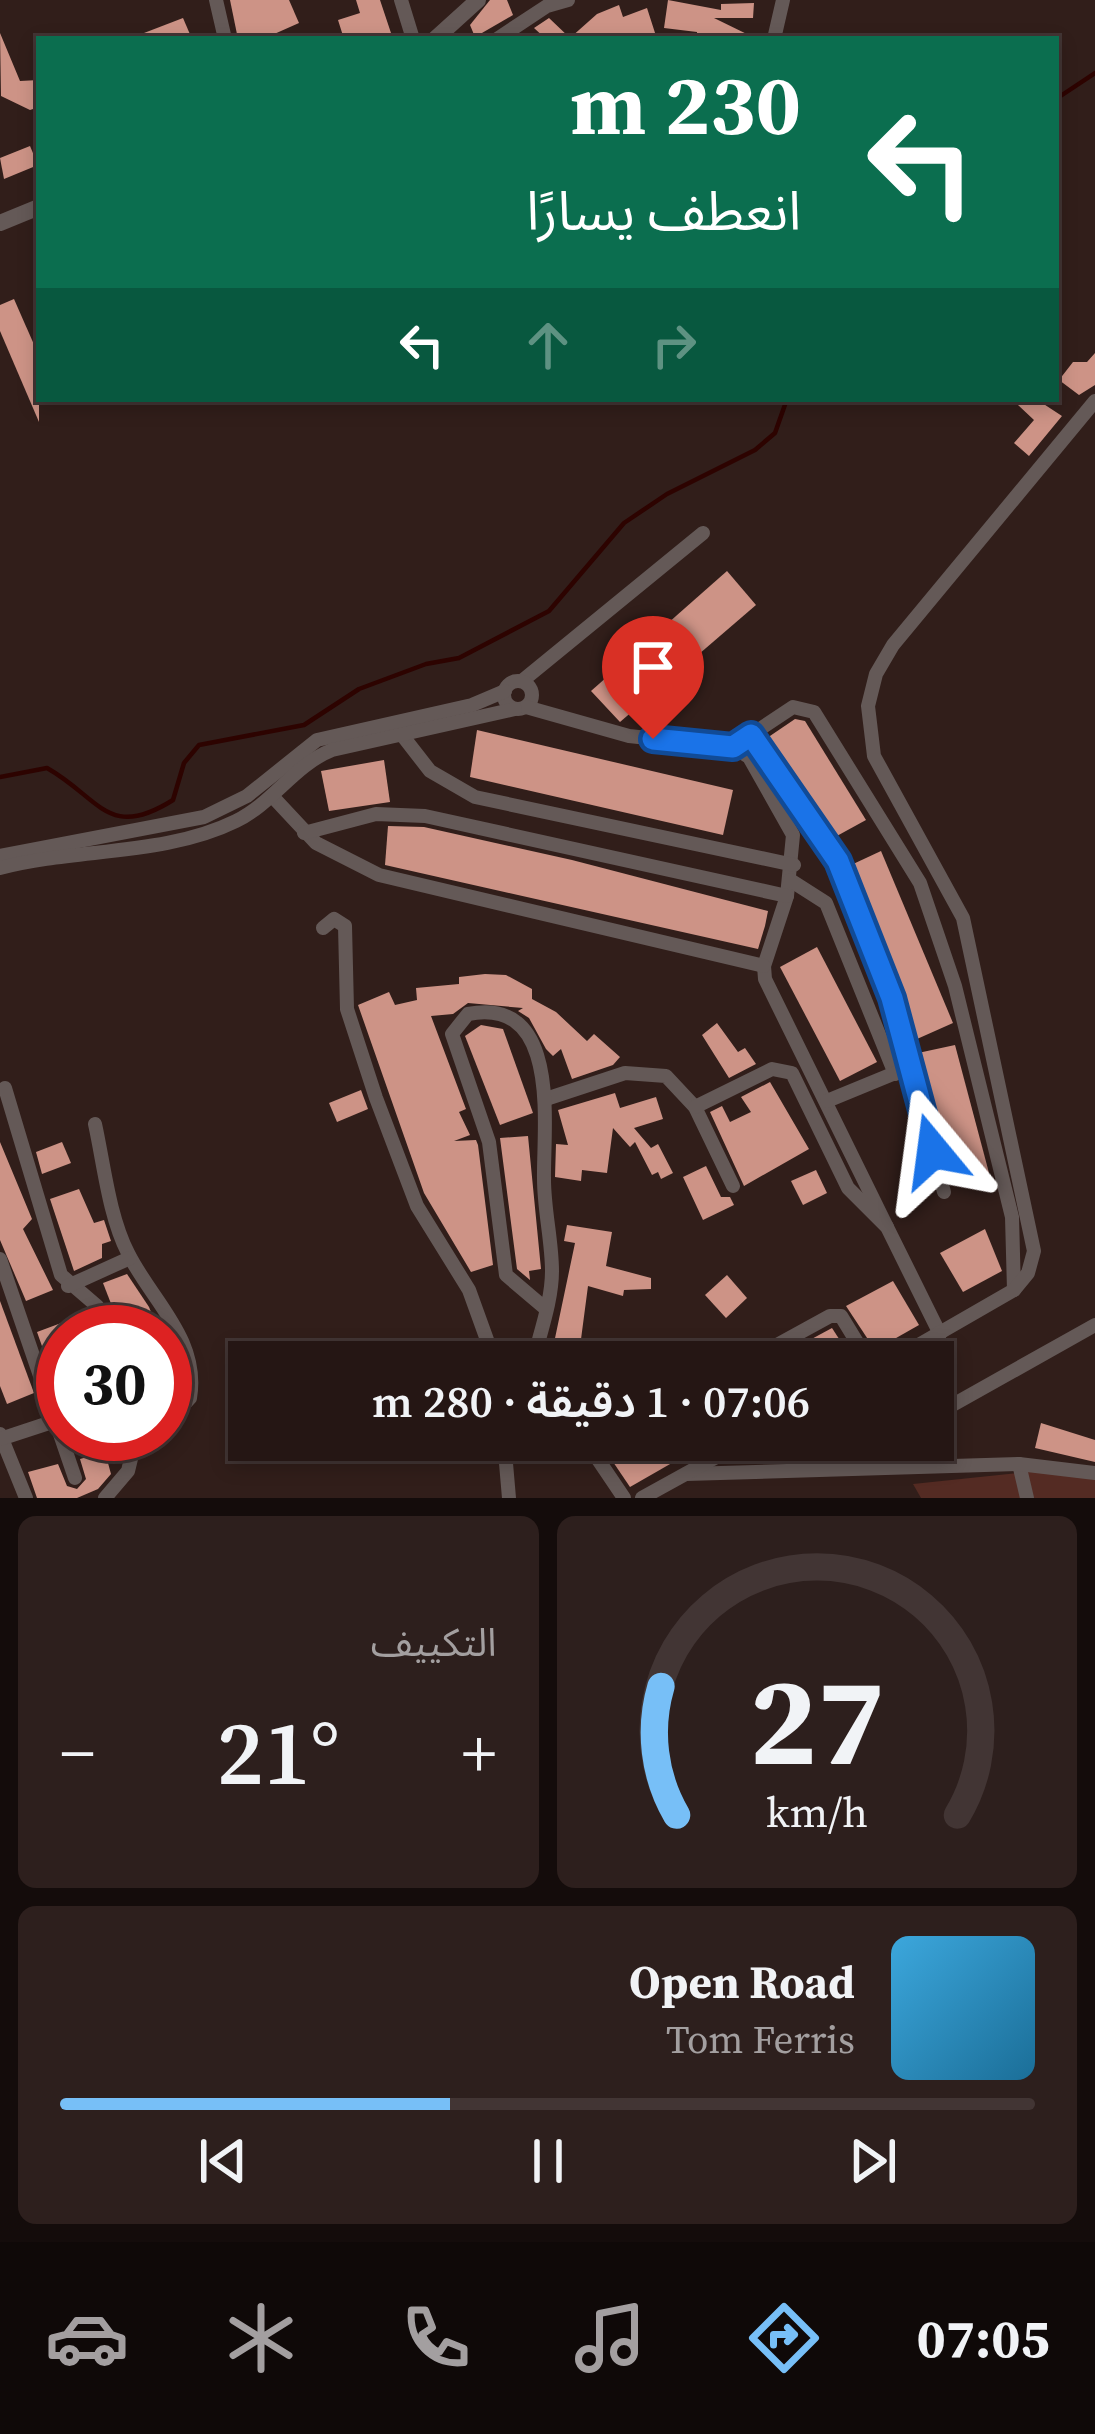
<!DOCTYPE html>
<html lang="ar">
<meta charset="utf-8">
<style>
body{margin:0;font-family:"Source Serif 4","Noto Sans Arabic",serif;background:#2d1f1d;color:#f1f3f6;direction:rtl;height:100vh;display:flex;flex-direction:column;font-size:45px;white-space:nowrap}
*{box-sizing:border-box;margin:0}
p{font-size:39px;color:#a39fa0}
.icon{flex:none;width:66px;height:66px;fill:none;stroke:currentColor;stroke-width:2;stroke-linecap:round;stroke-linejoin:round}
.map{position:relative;height:1498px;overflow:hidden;direction:ltr}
.side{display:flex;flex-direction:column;gap:18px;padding:18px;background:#140c0b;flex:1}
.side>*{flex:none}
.guide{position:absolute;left:36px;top:36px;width:1023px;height:366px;border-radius:0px;box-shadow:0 6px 18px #0003,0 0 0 3px #423534;direction:rtl;background:#0b6e4f;color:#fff;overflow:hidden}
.speed{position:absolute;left:36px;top:1305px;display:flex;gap:24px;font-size:60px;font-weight:700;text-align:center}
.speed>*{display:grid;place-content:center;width:156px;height:156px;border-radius:50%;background:#251614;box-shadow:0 6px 18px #0003,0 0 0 3px #423534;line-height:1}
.speed .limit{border:18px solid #d22;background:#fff;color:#111}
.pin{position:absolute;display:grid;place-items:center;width:102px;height:102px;color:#fff;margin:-123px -51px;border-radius:50% 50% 50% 0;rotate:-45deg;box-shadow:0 0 12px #0007}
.pin .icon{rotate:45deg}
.me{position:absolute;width:132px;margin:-66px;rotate:344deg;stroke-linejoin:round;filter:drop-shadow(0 0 9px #0008)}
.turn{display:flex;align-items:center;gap:42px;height:252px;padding:0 60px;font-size:54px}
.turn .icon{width:156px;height:156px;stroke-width:2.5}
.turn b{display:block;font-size:84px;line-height:102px}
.lanes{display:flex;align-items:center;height:114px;padding:0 60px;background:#0003;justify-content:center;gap:60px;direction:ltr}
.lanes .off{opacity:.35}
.big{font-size:90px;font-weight:600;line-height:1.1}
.side .card{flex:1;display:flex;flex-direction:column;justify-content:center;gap:18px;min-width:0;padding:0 42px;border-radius:18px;background:#2d1f1d}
.side .dial{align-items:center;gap:0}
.dial svg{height:312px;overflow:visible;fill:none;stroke:#423534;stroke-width:7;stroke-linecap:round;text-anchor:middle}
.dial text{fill:#f1f3f6;stroke:none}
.song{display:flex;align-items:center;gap:36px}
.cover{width:144px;height:144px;border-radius:18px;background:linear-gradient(135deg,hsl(200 70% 55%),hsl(200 70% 35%))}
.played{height:12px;border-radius:6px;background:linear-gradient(90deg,#77bff7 40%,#423534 40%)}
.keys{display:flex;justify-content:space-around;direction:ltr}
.heat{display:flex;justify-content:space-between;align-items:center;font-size:66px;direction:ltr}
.side .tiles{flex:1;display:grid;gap:18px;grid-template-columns:1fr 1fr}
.card:last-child{grid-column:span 2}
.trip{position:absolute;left:228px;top:1341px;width:726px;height:120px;border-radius:0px;background:#251614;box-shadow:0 6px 18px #0003,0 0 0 3px #423534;font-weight:600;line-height:120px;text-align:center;direction:rtl}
.tab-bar{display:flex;height:192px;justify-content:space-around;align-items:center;background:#0f0908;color:#a39fa0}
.tab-bar .icon{width:84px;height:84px}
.tab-bar .selected{color:#77bff7}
.tab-bar b{font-size:54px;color:#f1f3f6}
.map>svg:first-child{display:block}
.green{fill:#542b23}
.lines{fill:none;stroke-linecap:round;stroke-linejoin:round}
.stream{stroke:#2d0300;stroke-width:4.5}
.building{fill:#cd9386}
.minor{stroke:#645957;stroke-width:14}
.tertiary{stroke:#645957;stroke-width:16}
.route-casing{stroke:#114b97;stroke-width:30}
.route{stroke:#1a73e8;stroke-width:21}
</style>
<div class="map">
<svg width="1095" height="1498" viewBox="0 0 1095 1498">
<rect width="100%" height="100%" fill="#311e1a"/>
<polygon class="green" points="1037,1471 1095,1479 1095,1498 921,1498 913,1484"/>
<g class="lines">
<g class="stream">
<polyline points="1056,99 1095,73"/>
<path d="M0,777l47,-9c53,30 61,73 126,32l11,-37 15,-18 105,-20 55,-36 67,-25 33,-6 90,-47 75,-88 43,-29 88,-44 20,-17 12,-34"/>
</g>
</g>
<g class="building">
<polygon points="230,0 289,0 299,23 263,39 238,39"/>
<polygon points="356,0 380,0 393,39 344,39 338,20 360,13"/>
<polygon points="490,0 507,0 513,15 475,37 470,25"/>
<polygon points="668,0 721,10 721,4 754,3 753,18 714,18 757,39 697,39 697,32 664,28"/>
<polygon points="619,5 623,17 647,8 656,36 648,39 546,39 534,28 549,18 570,38 597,14"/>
<polygon points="183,18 192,39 131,39 131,38"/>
<polygon points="0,33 20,81 39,80 39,107 30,110 1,96"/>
<polygon points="30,146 38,165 4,179 0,158"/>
<polygon points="14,299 39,356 39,422 0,331 0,305"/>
<polygon points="1095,353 1095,385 1079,395 1059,380 1073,362 1087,362"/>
<polygon points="1023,399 1036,399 1062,416 1029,456 1014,443 1034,420 1018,405"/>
<polygon points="727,571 756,605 620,722 591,691"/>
<polygon points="795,719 805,721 866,820 835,837 767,738"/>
<polygon points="477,730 733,790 723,835 470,777"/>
<polygon points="384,760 390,802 329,811 321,771"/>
<polygon points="388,826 424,827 572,860 768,911 765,926 758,949 385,865"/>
<polygon points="881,851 953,1023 917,1039 851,865"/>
<polygon points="817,947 877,1062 840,1081 780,967"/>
<polygon points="485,974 506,975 532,989 532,999 556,1012 587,1041 594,1034 620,1057 613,1065 572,1079 561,1049 553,1056 546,1049 529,1018 518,1011 523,1008 468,1003 453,1014 431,1016 466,1109 459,1112 470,1135 454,1141 476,1140 478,1145 493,1265 471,1272 424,1193 358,1005 389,992 395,1005 417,1000 416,988 459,984 459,977"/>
<polygon points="717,1023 738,1052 745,1048 756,1064 729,1078 702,1035"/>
<polygon points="481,1025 503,1029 533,1113 500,1125 465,1036"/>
<polygon points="955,1045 989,1173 953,1181 918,1053"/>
<polygon points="770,1082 809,1149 744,1186 710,1112 722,1106 730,1122 751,1112 741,1097"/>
<polygon points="361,1090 368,1109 337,1122 329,1103"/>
<polygon points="615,1093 620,1108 656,1097 663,1119 634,1128 651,1148 658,1144 673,1173 661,1179 658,1172 652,1175 635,1142 630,1147 613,1128 607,1173 582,1170 581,1181 555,1177 556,1144 568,1145 558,1110"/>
<polygon points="528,1136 541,1269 529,1271 530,1280 517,1269 500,1138"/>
<polygon points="0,1142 32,1219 23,1229 53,1290 26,1301 0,1240"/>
<polygon points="62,1142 71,1163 42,1174 36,1152"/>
<polygon points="706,1166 721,1197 730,1197 734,1205 703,1220 683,1177"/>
<polygon points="816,1170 827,1193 803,1205 791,1181"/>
<polygon points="79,1189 94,1223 104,1220 111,1241 102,1244 102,1258 74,1271 50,1199"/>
<polygon points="567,1225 612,1232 606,1266 651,1278 651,1289 624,1290 623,1296 588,1286 578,1362 550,1362 575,1243 564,1241"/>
<polygon points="985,1229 1002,1271 963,1292 940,1253"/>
<polygon points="127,1274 149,1307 159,1332 122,1332 103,1283"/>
<polygon points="727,1275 747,1298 726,1318 705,1295"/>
<polygon points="893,1281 919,1325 875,1350 846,1306"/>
<polygon points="0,1301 34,1393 7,1404 0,1386"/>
<polygon points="88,1313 96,1332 58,1332 63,1358 48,1363 37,1332"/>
<polygon points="832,1328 854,1362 769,1362"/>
<polygon points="1041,1423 1095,1440 1095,1462 1035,1448"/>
<polygon points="614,1440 712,1440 630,1487 607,1453"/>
<polygon points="105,1452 111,1474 98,1489 77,1498 37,1498 28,1472 58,1464 67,1486 77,1489 86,1479 80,1459"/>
</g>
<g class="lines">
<g class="minor">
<polyline points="216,0 225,39"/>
<polyline points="401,0 413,39"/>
<polyline points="497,39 547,6 568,0"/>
<polyline points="774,39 783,0"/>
<polyline points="522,681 703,533"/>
<circle cx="518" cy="695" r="14"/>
<polyline points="526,707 629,736 733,747 749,757 793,835 787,896 764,966 765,979 887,1227"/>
<polyline points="402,735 430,771 475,797 794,865"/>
<polyline points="751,735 838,861 891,998 944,1192"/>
<polyline points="733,747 793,707 814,712 920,883 955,986 1012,1217 1014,1290"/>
<polyline points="273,797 316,843 379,875 764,966"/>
<polyline points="304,833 376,814 425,816 787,896"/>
<polyline points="0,856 204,817 247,796 317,740 472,705 505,691"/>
<path d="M0,868c76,-20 165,-12 236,-47 37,-18 58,-56 96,-71l183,-41"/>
<polyline points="790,880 826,903 895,1074"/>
<polyline points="323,928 334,919 345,926 347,1009 376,1098 417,1206 469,1290 495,1362"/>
<polyline points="5,1088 61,1275 97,1306 110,1332"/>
<polyline points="549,1098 625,1073 666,1076 695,1107 733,1186"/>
<polyline points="827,1101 900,1071"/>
<polyline points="695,1107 772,1069 792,1073 848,1188 887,1227 940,1334"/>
<path d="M95,1124c9,41 14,92 33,129 23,47 72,86 62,145l-25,27"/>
<polyline points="0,1259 75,1478"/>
<polyline points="68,1286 130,1258"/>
<path d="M533,1362c7,-29 19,-61 19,-91 0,-30 -8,-61 -8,-92 -1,-52 18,-183 -76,-165l-16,20 37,108 17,133 40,34"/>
<polyline points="746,1362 830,1316 841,1316 869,1362"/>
<polyline points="889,1362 1014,1290 1028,1273 1034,1251 963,918 874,756 868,706 876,674 893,645 1095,401"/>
<polyline points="933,1416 1095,1325"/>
<polyline points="0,1434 26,1498"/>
<polyline points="0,1439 55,1421"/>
<polyline points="504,1440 509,1498"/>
<polyline points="603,1440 593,1452 624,1498"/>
<polyline points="849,1464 891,1440"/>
<polyline points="1019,1464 1027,1498"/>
<polyline points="686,1474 1019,1464 1095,1473"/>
<polyline points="105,1498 128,1471 137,1434"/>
<polyline points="642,1498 747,1440"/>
</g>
<g class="tertiary">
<polyline points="435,39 478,0"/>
<polyline points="0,223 39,207"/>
</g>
</g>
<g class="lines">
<g class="route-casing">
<polyline id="route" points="653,739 733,747 751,735 838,861 892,998 933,1151"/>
</g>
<use href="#route" class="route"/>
</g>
</svg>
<div class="speed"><div class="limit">30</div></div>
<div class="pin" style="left:653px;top:739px;background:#d93025"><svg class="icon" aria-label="arrive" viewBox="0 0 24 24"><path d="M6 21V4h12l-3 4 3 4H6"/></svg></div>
<svg class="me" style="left:933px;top:1151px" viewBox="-20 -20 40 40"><path d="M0-17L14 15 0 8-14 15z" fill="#1a73e8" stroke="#fff" stroke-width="4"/></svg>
<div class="trip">07:06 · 1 دقيقة · 280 m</div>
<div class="guide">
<div class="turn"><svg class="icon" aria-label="left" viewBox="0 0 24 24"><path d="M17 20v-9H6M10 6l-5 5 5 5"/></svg><div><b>230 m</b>انعطف يسارًا</div></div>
<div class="lanes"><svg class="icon" aria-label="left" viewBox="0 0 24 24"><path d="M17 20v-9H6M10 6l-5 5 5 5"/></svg><svg class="icon off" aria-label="ahead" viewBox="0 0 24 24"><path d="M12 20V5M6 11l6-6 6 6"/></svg><svg class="icon off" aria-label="right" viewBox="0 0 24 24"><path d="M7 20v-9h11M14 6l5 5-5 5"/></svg></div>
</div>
</div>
<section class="side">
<div class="tiles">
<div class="card dial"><svg viewBox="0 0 100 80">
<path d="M14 69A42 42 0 1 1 86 69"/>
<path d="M14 69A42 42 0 0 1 10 36" stroke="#77bff7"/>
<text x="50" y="56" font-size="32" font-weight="700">27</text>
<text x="50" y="72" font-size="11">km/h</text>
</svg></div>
<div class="card"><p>التكييف</p>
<div class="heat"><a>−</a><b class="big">21°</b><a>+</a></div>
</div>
<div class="card">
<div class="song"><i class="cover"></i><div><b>Open Road</b><p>Tom Ferris</p></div></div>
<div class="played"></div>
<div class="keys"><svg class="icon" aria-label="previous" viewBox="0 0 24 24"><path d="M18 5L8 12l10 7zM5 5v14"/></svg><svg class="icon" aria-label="pause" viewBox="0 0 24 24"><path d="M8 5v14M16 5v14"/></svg><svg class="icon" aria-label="next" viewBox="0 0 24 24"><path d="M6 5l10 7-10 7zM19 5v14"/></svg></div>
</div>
</div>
</section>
<nav class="tab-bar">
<b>07:05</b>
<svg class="icon selected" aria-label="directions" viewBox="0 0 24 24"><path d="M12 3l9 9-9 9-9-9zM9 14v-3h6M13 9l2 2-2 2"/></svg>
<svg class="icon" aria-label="music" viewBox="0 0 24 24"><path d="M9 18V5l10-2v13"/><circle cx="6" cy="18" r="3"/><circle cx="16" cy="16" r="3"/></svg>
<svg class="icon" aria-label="phone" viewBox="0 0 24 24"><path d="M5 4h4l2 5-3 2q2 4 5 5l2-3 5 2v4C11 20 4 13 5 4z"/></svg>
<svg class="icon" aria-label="climate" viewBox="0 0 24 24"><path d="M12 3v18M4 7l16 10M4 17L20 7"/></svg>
<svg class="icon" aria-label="car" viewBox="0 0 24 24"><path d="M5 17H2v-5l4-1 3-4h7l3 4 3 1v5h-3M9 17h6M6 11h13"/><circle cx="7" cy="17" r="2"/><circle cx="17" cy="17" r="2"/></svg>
</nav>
